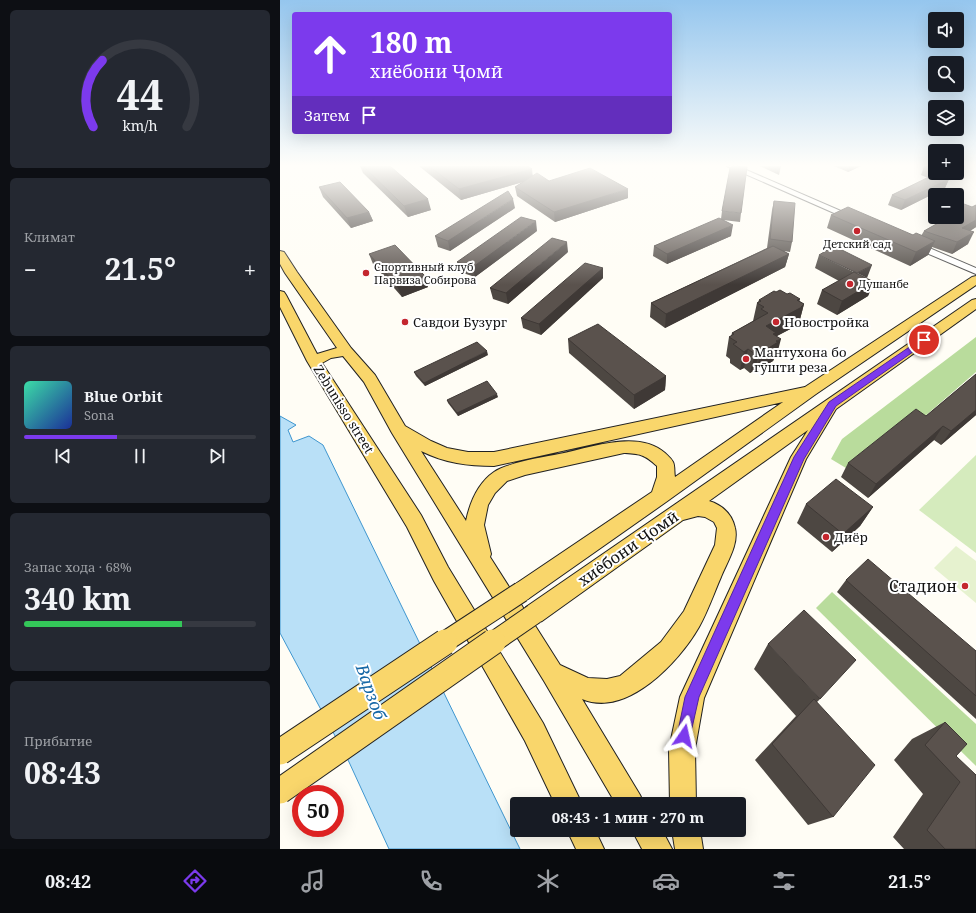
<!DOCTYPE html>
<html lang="ru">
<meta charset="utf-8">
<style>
body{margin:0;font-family:"Noto Serif",serif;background:#242831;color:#f1f3f6;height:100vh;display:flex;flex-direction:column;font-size:15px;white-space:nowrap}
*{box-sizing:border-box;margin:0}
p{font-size:13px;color:#9ea1a6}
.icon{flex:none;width:22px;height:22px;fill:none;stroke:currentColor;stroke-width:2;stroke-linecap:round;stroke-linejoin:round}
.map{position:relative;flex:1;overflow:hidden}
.details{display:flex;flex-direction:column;gap:10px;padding:10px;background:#0d0f14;width:280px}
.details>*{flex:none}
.top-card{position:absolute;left:12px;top:12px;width:380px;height:122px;border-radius:4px;box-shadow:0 4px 16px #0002;background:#7c3aed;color:#fff;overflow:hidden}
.controls{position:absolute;left:648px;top:12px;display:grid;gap:8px}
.controls a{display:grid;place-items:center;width:36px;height:36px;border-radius:4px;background:#171b24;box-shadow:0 4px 16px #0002;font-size:20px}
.speed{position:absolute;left:12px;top:785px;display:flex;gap:8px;font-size:20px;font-weight:700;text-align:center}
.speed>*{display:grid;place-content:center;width:52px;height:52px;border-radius:50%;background:#171b24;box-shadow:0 4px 16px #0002;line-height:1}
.speed .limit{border:6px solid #d22;background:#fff;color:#111}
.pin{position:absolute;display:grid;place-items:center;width:34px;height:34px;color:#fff;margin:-17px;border:2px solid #fff;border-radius:50%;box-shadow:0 1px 4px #0007}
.me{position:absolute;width:44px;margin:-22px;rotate:11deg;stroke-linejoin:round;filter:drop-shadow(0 0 3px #0008)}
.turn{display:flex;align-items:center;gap:14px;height:84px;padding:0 12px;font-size:18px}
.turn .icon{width:52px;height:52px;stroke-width:2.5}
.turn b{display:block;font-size:28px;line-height:34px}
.then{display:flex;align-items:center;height:38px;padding:0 12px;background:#0003;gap:8px;font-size:15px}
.big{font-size:30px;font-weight:700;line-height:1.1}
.details .tile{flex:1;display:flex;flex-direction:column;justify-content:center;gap:6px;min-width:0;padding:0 14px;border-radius:6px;background:#242831}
.details .dial{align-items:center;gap:0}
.dial svg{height:104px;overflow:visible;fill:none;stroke:#363941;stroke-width:7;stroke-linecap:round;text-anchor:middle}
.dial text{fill:#f1f3f6;stroke:none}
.song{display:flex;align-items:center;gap:12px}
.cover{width:48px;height:48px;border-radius:6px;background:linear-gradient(135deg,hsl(160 70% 55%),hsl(230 70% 35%))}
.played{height:4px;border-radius:2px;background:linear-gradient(90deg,#7c3aed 40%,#363941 40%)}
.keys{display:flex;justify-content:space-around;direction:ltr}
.heat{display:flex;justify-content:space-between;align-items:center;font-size:22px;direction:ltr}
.charge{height:6px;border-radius:3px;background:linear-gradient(90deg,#34c759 68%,#363941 0)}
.trip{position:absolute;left:230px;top:797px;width:236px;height:40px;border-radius:4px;background:#171b24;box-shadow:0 4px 16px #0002;font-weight:700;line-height:40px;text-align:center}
.tab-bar{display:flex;height:64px;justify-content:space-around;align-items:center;background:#090b0e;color:#9ea1a6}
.tab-bar .icon{width:28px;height:28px}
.tab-bar .active{color:#7c3aed}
.tab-bar b{font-size:18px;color:#f1f3f6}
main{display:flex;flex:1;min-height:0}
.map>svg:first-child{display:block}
.green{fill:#d5ebbd}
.forest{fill:#b9dc9c}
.pitch{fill:#e6f2cf}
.water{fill:#b9e0f7;stroke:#3f96cf}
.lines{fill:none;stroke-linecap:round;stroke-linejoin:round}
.minor-casing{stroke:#444;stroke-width:2}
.major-casing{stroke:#222;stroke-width:2}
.minor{fill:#fff;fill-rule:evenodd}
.major{fill:#f9d66b;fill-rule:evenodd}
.major-bridge-far1-casing{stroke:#222;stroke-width:22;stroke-linecap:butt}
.major-bridge-casing{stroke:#222;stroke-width:27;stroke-linecap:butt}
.major-bridge-far1{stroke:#f9d66b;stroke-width:20}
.major-bridge{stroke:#f9d66b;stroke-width:25}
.wall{fill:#4d4742}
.shaded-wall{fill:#3f3936}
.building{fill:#5a524d;stroke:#3f3936}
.route{fill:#7c3aed;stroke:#51269a}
.poi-dot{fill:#c4262e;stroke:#fff;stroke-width:1.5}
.labels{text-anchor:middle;stroke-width:4;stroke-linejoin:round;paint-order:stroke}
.far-poi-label{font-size:11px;fill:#111;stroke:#fff;text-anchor:start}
.poi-label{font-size:13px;fill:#111;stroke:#fff;text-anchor:start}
.street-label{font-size:13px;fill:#111;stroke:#fff}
.near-street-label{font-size:16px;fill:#111;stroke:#fff}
.near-poi-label{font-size:16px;fill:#111;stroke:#fff;text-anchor:end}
.near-water-label{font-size:17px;font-style:italic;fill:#1768a6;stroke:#fff}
</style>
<main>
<section class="details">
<div class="tile dial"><svg viewBox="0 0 100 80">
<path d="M14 69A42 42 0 1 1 86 69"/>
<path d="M14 69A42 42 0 0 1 21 18" stroke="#7c3aed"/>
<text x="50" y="56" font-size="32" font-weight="700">44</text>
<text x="50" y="72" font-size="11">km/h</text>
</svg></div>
<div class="tile"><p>Климат</p>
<div class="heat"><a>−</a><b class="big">21.5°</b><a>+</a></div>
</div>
<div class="tile">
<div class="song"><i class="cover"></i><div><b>Blue Orbit</b><p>Sona</p></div></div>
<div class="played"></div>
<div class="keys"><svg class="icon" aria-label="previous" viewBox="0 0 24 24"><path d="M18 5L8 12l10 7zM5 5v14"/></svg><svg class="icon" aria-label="pause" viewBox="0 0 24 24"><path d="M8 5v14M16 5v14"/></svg><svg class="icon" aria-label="next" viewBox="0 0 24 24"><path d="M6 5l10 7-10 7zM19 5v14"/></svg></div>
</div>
<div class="tile"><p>Запас хода · 68%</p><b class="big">340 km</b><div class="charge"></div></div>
<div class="tile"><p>Прибытие</p><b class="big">08:43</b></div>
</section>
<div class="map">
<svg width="696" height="849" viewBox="0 0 696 849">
<rect width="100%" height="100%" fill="#fffdf5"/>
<polygon class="green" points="696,455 696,553 639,510"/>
<g class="forest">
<polygon points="696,337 696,372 644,417 635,412 566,468 551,459 562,439"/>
<polygon points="552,592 696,724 696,766 536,608"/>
</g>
<polygon class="pitch" points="676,546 696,561 696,603 654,568"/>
<polygon class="water" points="0,416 16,425 8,430 13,442 29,436 43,445 240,849 109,849 69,762 0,633"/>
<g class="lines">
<g class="minor-casing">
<g id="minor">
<polygon points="447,166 457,166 577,218 573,220 570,220"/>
<polygon points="633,241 696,268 696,274 630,246 629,244 630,242"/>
</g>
</g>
<g class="major-casing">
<g id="major">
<path d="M0,251l4,1 13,20 54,76 24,27 30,51 26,15 16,7 21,4h26l311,-65 167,-110 4,-1v9l-160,109 -150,108 -138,97 -7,3 -2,-1 6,10 1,-4 446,-307 4,-1v10l-140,100 -30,50 -102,239 -9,51 1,55h-26l-1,-55 11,-52 111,-240 17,-27 -99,71c13,4 23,13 26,27 4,16 -8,34 -14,49 -7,16 -13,34 -22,50 -20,35 -72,91 -117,72l58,96 4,9h-28l-72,-123 -152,-248 -28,-51 -21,-26 -12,2 -9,5 99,152 27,52 95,156 39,81h-27l-30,-63 -91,-160 -27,-54 -100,-166 -27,-54v-16l4,1 2,3 31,59 20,-6 -52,-75 -5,-9zM503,402l-108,75c-1,-5 0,-11 -2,-15 -2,-4 -5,-6 -8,-9 -27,-24 -75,-5 -106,1 -16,3 -52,9 -65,18 -16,11 -24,30 -28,49l-45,-70c24,12 47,15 73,15zM344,453c16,1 20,1 33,13v11l-5,15 -138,93 -3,5 -21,-33 1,-3 -7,-29 4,-20 7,-12 12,-12 18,-6zM418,516l7,1 9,5 3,6 -2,17 -31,66 -23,31 -41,34 -13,3 -19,-1 -28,-13 -26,-41 8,-3 141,-101z"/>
<polygon points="287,830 315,830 324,849 296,849"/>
<polygon points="352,830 382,830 392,849 362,849"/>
<polygon points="392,830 420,830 423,849 395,849"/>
</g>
</g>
<use href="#minor" class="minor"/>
<use href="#major" class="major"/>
<g class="major-bridge-far1-casing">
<g id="major-bridge-far1">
<polyline points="163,643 241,592"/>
<polyline points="212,643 254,614"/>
</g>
</g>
<g class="major-bridge-casing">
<g id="major-bridge">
<polyline points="0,752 165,642"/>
<polyline points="0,791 213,642"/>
</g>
</g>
<use href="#major-bridge-far1" class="major-bridge-far1"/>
<use href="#major-bridge" class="major-bridge"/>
</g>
<g class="wall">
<polygon points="80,166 110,166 151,210 128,217 83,173"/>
<polygon points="139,166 248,166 253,176 269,181 348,198 275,222 237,196 235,187 243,182 181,200"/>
<polygon points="480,166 501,166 499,175"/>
<polygon points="554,166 581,166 568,172"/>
<polygon points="644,166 655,166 655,173 672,173 664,177 669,179 665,188 621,210 608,205 612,195 648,178 641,175"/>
<polygon points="39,187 89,212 93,221 71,228 43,197"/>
<polygon points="494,201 512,242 510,252 504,251 509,254 505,267 385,328 370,317 371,303 487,248 492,210"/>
<polygon points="696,205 696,227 690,231 688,244 672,254 652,247 648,255 630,266 547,228 551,215 633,235 641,236 644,231 658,223 661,217 677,217"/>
<polygon points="235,208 170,251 158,247 155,236"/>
<polygon points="442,211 461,213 460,222 443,220 451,236 387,264 373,256 374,246 441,219"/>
<polygon points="257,231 195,277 180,272 177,262"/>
<polygon points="288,252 228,304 213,299 210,288"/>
<polygon points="89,254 148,287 122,297 93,264"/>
<polygon points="539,255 594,282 588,296 557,315 537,304 542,290 559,281 535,268"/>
<polygon points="323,268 323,278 261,335 243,328 241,318"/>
<polygon points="479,300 519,301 524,304 519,323 517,324 516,326 497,336 496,358 494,359 493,361 476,371 475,370 470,373 464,368 460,370 450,363 450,359 446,356 449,337 451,336 452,333 473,321 477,303 478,302"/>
<polygon points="288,339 386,376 385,390 354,409 289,353"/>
<polygon points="208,355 145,386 136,376 134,372"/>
<polygon points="696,374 696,415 661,445 654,440 588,498 561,477 568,463 646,416"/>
<polygon points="218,397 178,416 168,403 167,400"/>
<polygon points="526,504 593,507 580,526 552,552 517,523"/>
<polygon points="566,580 696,651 696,719 557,592"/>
<polygon points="488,644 540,699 537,702 553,817 528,825 475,760 516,716 474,669"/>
<polygon points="665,722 676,756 696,849 624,849 613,837 643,794 614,760 632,739"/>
</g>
<g class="shaded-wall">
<polygon points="569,166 581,166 568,172"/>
<polygon points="677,166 685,166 677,170"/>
<polygon points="252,169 253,179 181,200 179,189"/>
<polygon points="660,173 672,173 656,181"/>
<polygon points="669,179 665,188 621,210 625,200"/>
<polygon points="348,189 348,198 275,222 274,212"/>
<polygon points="148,199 151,210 128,217 124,206"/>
<polygon points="233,199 235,208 170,251 168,241"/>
<polygon points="89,212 93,221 71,228 67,218"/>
<polygon points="696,220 696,227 677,239 682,228"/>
<polygon points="256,221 257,231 195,277 193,267"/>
<polygon points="453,225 451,236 387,264 387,254"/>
<polygon points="694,232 688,244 672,254 677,242"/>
<polygon points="655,241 648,255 630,266 636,252"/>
<polygon points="287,242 288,252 228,304 226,293"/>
<polygon points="509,254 505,267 385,328 386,314"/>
<polygon points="592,265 587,278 577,273"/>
<polygon points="323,268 323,278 261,335 259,324"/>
<polygon points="145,276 148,287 122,297 117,286"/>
<polygon points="594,282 588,296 557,315 562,301"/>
<polygon points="520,299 517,310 521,307 524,304 519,323 517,324 516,326 495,337 496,341 501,339 496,358 494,359 493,361 476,371 481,353 486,326 517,300"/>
<polygon points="468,349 464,368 460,370 464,352"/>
<polygon points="207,351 208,355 145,386 144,383"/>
<polygon points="479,352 475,370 470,373 475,354"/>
<polygon points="386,376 385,390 354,409 354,395"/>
<polygon points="217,394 218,397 178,416 177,413"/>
<polygon points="696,410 696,415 661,445 671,431"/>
<polygon points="663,426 654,440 588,498 596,484"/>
<polygon points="593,507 580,526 552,552 563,534"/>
</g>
<g class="building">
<polygon points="83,166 110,166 148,199 124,206"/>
<polygon points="149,166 248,166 252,169 179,189"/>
<polygon points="453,166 467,167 461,213 442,211 450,168"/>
<polygon points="310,168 348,189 274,212 235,187 257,173 269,181"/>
<polygon points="655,174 669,179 625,200 612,195"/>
<polygon points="60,182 89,212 67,218 39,187"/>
<polygon points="228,191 233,199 168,241 155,236"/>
<polygon points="494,201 515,203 512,242 490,239"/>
<polygon points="684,204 692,207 696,205 696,220 682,228 694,232 677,242 644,231 667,218 664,217 677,217 677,208"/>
<polygon points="568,207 633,235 636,233 655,241 636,252 551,215"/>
<polygon points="241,217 256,221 193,267 177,262"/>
<polygon points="439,218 453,225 387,254 374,246"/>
<polygon points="272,238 287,242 226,293 210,288"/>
<polygon points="115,245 145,276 117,286 89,254"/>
<polygon points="493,246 509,254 386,314 371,303"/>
<polygon points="554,246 592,265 577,273 539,255"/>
<polygon points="305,263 323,268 259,324 241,318"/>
<polygon points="574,272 594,282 562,301 542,290"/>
<polygon points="500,290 507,294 510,293 520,299 517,300 524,304 521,307 522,307 486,326 496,333 493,334 501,339 496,341 498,342 481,353 479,352 475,354 468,349 464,352 453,344 457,342 449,337 454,334 452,333 488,313 481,309 484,307 477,303 481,301 479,300 494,291 496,292"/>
<polygon points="318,324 386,376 354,395 288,339"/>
<polygon points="197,342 207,351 144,383 134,372"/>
<polygon points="696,374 696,410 671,431 663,426 596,484 568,463 636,409 646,416"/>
<polygon points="207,381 217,394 177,413 167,400"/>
<polygon points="556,479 593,507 563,534 526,504"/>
<polygon points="588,559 696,651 696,696 566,580"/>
<polygon points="524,610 576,660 540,699 488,644"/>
<polygon points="534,699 595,765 553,817 492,744"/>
<polygon points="665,722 687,744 676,756 696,775 696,849 665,849 647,830 680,782 645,745"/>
</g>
<linearGradient id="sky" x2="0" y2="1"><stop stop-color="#95c6ee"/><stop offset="0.58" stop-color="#fffefa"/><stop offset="1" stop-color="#fffefa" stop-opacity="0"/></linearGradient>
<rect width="696" height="285" fill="url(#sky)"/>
<polygon class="route" points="644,337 648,340 647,342 556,406 524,459 419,697 409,741 404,743 400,741 397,736 405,697 514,457 549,402"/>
<g class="poi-dot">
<circle cx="577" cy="231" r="4"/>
<circle cx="86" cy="273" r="4"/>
<circle cx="570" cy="284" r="4"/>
<circle cx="125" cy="322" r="4"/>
<circle cx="496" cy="322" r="4"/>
<circle cx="466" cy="359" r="4"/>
<circle cx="546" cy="537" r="4"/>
<circle cx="685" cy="586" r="4"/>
</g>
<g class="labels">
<g class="far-poi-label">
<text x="577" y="248" text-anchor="middle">Детский сад</text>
<text x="94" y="271">Спортивный клуб<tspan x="94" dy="13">Парвиза Собирова</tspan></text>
<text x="578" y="288">Душанбе</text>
</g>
<g class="poi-label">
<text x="133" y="327">Савдои Бузург</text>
<text x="504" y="327">Новостройка</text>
<text x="474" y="357">Мантухона бо<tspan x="474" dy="15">гӯшти реза</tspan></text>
<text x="554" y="542">Диёр</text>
</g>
<g class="street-label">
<text transform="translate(64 409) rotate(58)" y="5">Zebunisso street</text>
</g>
<g class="near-street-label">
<text transform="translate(348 548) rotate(-35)" y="6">хиёбони Ҷомӣ</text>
</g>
<g class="near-poi-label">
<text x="677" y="592">Стадион</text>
</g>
<g class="near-water-label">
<text transform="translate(91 692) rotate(70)" y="6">Варзоб</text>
</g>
</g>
</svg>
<div class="controls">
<a><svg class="icon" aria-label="sound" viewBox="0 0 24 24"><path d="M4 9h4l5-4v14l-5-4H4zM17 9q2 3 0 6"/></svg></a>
<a><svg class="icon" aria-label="search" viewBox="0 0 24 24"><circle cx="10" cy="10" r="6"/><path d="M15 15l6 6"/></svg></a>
<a><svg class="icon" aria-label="layers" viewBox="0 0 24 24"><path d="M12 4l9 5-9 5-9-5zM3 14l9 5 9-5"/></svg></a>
<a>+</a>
<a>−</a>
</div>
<div class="speed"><div class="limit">50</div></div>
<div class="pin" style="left:644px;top:340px;background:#d93025"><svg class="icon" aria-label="arrive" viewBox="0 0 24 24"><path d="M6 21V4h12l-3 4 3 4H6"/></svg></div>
<svg class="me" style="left:404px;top:736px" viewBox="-20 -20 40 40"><path d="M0-17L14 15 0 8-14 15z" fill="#7c3aed" stroke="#fff" stroke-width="4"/></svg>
<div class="trip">08:43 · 1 мин · 270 m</div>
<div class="top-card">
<div class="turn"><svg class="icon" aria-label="ahead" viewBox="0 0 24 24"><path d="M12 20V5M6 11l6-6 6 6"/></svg><div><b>180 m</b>хиёбони Ҷомӣ</div></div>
<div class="then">Затем<svg class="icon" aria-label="arrive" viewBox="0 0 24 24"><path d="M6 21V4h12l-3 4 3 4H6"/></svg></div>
</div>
</div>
</main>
<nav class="tab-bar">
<b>08:42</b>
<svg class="icon active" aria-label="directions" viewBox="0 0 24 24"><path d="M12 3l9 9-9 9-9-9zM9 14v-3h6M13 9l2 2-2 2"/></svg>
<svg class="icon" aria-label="music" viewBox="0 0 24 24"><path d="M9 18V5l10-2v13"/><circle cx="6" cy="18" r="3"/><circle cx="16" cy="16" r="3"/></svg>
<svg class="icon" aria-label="phone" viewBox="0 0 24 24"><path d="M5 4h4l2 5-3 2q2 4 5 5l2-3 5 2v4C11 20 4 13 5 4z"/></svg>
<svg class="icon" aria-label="climate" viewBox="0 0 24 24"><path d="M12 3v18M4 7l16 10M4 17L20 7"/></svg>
<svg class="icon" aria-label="car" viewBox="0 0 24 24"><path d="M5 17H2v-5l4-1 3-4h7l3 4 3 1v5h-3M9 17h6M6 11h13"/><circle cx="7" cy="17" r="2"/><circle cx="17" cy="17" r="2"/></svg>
<svg class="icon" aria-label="filters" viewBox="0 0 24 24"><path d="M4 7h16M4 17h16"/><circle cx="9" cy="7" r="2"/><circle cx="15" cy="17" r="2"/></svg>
<b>21.5°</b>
</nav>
